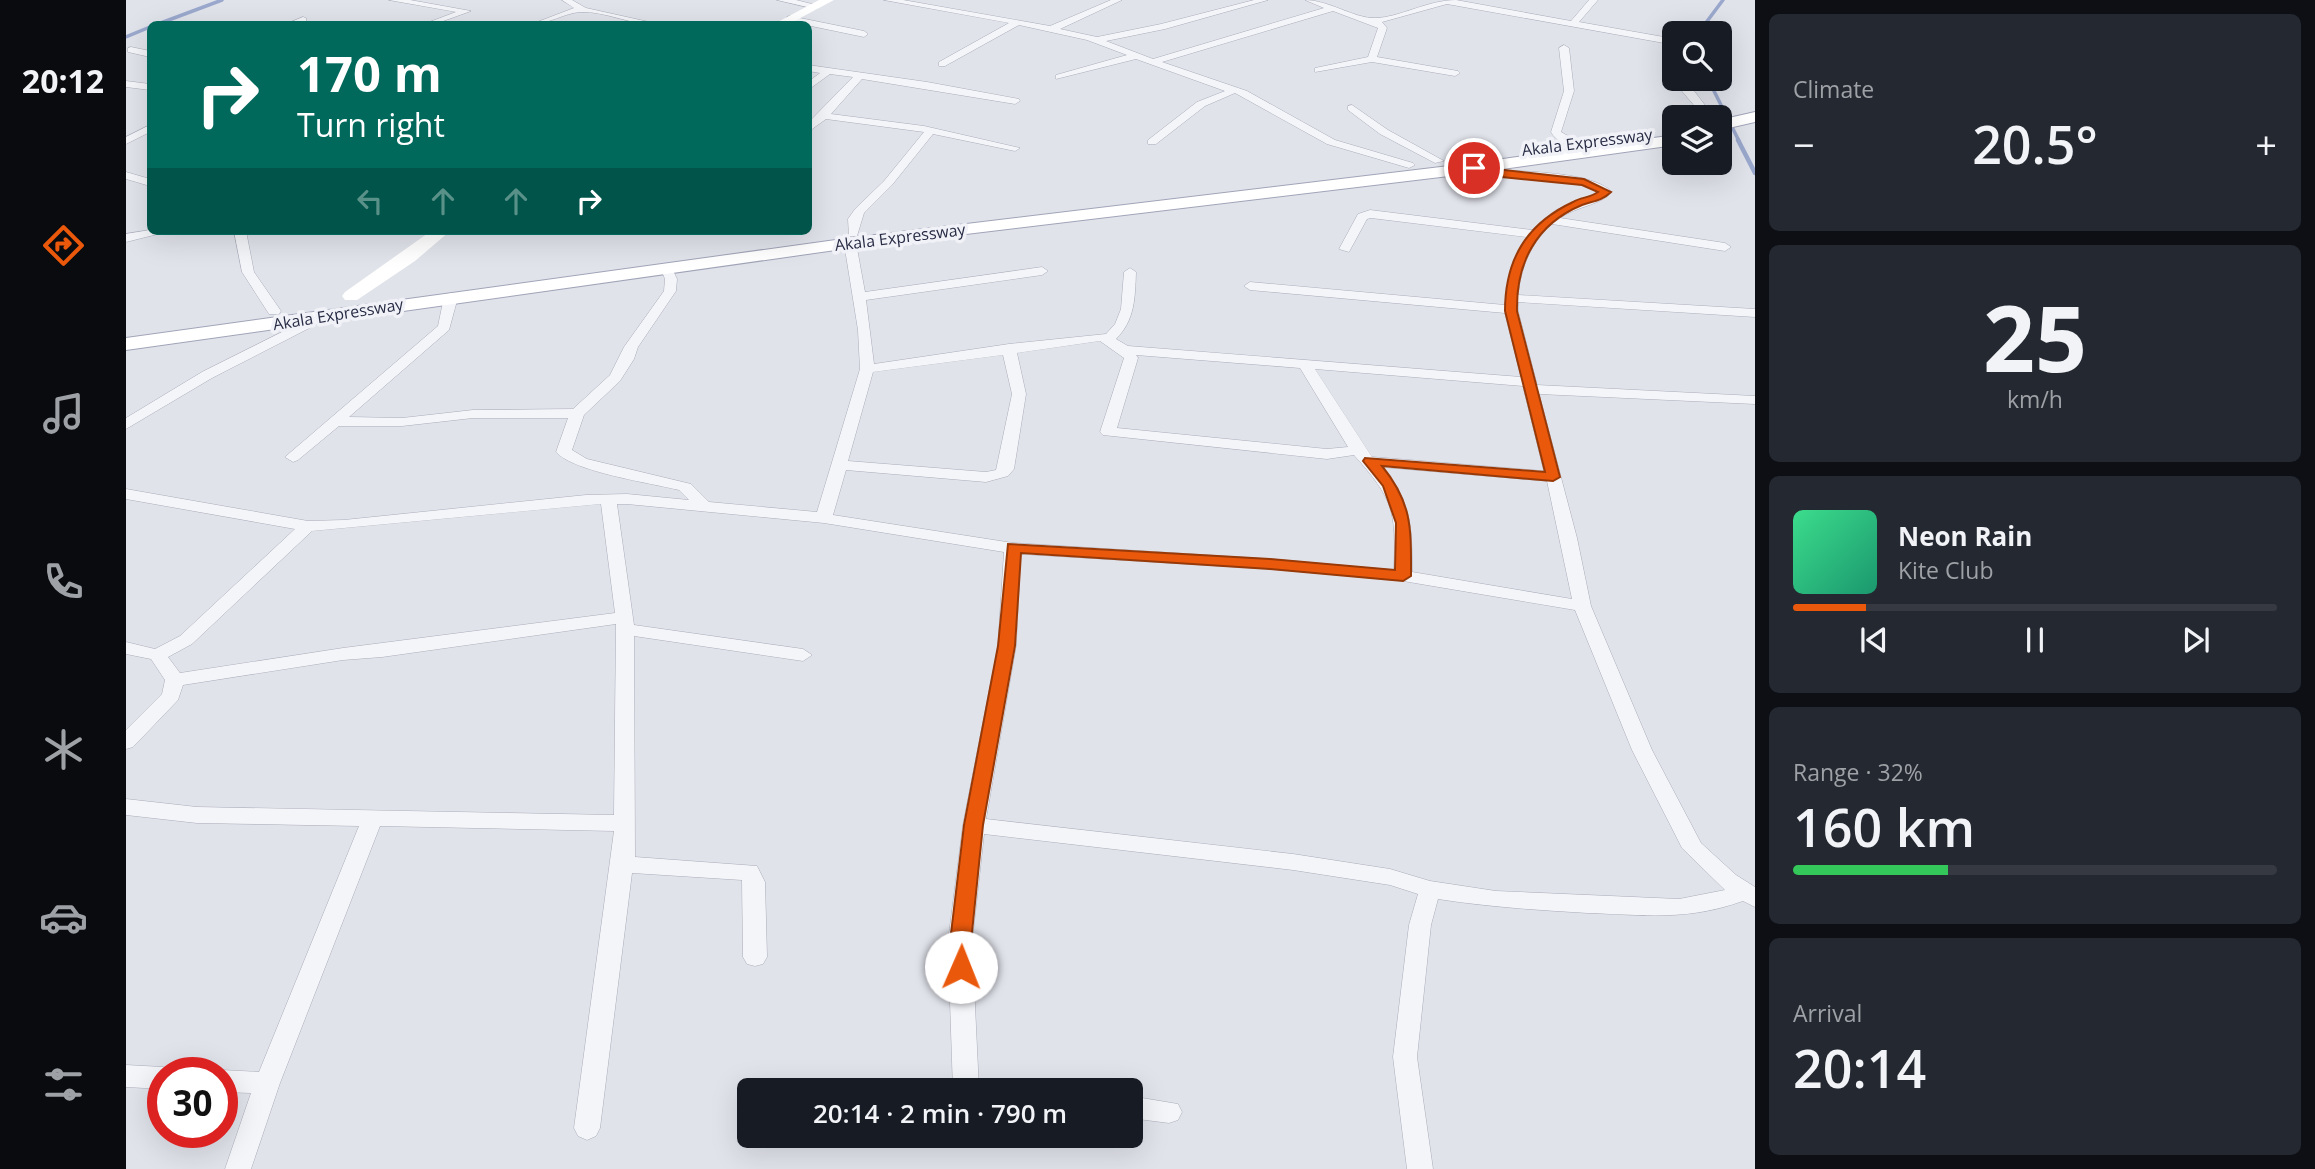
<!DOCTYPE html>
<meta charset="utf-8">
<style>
body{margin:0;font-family:"Open Sans",sans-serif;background:#242831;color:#f1f3f6;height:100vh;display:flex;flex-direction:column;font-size:26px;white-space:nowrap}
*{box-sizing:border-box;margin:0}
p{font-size:23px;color:#9ea1a6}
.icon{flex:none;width:38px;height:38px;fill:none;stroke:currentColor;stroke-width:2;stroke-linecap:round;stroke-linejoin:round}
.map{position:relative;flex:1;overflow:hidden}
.sheet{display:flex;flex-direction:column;gap:14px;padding:14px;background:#0d0f14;width:560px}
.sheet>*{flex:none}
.banner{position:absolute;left:21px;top:21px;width:665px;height:214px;border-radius:10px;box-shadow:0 7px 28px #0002;background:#00695c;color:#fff;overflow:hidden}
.controls{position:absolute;left:1536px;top:21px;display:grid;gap:14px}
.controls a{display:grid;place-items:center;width:70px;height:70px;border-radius:10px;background:#171b24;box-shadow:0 7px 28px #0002;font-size:35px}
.speed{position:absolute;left:21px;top:1057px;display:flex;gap:14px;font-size:35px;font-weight:700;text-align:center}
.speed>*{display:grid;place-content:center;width:91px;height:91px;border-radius:50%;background:#171b24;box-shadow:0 7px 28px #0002;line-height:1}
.speed .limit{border:10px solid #d22;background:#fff;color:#111}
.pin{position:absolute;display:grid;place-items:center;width:60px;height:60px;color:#fff;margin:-30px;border:4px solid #fff;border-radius:50%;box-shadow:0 2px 7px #0007}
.me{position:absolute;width:77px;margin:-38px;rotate:1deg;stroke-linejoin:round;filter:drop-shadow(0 0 5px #0008)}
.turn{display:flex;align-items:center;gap:24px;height:147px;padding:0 35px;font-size:32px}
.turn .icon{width:91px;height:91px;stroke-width:2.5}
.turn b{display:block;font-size:49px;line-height:60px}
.lanes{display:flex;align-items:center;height:66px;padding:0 35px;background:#0003;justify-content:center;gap:35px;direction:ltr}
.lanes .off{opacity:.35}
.big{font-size:52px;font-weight:600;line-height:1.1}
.sheet .tile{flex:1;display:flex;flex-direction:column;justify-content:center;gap:10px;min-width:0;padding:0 24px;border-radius:10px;background:#242831}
.sheet .dial{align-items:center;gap:0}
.dial b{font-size:91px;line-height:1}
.song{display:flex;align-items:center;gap:21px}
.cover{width:84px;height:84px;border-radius:10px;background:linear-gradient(135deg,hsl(150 70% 55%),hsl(160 70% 35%))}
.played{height:7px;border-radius:4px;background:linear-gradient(90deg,#ea580c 15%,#363941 15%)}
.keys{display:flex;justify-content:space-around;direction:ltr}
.heat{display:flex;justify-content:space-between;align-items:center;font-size:38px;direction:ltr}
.charge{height:10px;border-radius:5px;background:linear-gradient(90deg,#34c759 32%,#363941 0)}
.trip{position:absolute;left:611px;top:1078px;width:406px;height:70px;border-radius:10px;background:#171b24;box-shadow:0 7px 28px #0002;font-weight:600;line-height:70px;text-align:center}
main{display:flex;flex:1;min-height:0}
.dock{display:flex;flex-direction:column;width:126px;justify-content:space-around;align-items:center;background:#090b0e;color:#9ea1a6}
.dock .icon{width:49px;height:49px}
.dock .on{color:#ea580c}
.dock b{font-size:32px;color:#f1f3f6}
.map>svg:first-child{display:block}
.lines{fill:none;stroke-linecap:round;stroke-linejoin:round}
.stream-far1{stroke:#9aa8cd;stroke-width:3.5}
.stream{stroke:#9aa8cd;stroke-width:4.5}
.street-casing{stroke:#aaacb9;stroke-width:1}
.primary-casing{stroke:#a0a4b7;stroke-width:2}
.street{fill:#f4f5f9;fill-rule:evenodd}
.secondary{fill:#fff;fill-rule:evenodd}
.primary{fill:#fff;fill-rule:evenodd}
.route{fill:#ea580c;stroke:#983908;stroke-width:2}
.labels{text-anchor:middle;stroke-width:7;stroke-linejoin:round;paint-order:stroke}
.far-street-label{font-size:16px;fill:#282c44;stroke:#f1f2f8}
</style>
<main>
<nav class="dock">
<b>20:12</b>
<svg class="icon on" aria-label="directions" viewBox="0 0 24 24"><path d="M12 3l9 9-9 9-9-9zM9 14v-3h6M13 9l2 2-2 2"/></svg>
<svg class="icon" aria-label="music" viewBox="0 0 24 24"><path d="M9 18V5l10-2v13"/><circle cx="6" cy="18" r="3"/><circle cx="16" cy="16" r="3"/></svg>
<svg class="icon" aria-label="phone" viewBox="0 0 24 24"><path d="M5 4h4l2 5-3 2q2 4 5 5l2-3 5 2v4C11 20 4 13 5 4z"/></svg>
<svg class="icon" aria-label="climate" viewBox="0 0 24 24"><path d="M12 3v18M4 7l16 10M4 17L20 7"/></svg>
<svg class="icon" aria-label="car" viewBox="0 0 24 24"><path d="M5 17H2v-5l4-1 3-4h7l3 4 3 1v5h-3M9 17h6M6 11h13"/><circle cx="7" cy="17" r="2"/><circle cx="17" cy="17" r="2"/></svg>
<svg class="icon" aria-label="filters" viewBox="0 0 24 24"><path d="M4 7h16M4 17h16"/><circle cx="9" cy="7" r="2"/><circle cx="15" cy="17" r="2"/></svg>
</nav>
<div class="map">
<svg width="1629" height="1169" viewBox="0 0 1629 1169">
<rect width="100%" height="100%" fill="#e1e3eb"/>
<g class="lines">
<g class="stream-far1">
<polyline points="32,24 96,0"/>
<polyline points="1577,33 1576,28 1597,0"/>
<polyline points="0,37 24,27"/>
<polyline points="1585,79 1586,87 1613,141"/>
</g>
<polyline class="stream" points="1612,140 1629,173"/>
<g class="street-casing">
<g id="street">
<polygon points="263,0 284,0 345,11 309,24 298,24 330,12"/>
<path d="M436,0h10l14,8 72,16c-26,2 -52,-13 -77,-12 -17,1 -32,12 -49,12l42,-16z"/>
<polygon points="651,0 670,0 694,6 690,9"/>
<path d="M758,0h19l147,26 61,-26h11l-62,29 37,8 64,-13 93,-24h14l-103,29 -59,12 47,18 171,-51 -19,-8c24,0 50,19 70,18 24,0 52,-18 81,-18l115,21 18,-21h9l-19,22 96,17v6l-228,-41 -65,18 5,6 -10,29 81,14 2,2 -5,3 -83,-14 -57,10v-4l53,-11 10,-29 -45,-17 -171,51 85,29 88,49 78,23 2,2 -6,3 -82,-24 -92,-51 -30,13 -49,38h-8v-4l49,-38 28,-11 -89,-32 -80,20v-4l71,-20 -40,-15 -68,-15 -74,41h-6v-4l70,-39z"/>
<polygon points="664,16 738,31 742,34 738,37 661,21 661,17"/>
<polygon points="177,17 180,18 180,22 160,24"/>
<path d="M1438,45l5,3 5,43 -13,41 18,10v4c-11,2 -23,-5 -28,-14l13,-41 -5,-43z"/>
<polygon points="5,47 24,51 24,57 2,52 2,48"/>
<polygon points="682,65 801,82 893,99 894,101 889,104 736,79 705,114 798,126 894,148 889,151 807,134 766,185 738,213 731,236 723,236 722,219 729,209 758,181 798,132 700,119 682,132 682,123 727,77 704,74 682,90 682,82 694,73 682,71"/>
<polygon points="1549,79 1559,79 1588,117 1578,117 1555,90"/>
<polygon points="0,81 24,84 24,90 0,87"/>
<polygon points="1226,105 1262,130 1318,161 1309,163 1254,134 1222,110 1222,106"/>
<polygon points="24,125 24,132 0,144 0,137"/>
<path d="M1348,165l10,4c31,3 107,1 128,23 -11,13 -37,15 -52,26l165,25 6,4 -6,4 -173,-27c-21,19 -31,42 -34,71l237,14v8l-237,-15v9l19,74 218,11v8l-216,-10 38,144 14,68 61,144 49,93 35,32 19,12v20l-12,-6c-56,20 -97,14 -155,12 -50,-3 -99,-6 -150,-14l-7,26 -14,132 16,112h-26l-14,-112 16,-132 9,-31 -28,-9 -97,-15 -309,-36 -12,108 7,148h-26l-5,-148 15,-117 35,-179 6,-94 -180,-29 -197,-19h-10l17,121 169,24 9,6 -9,6 -169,-25 1,221 122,9 8,16 2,75 -4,7 -8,2 -8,-2 -4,-7 -1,-77 -110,-7 -32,255 -4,8 -9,4 -9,-4 -4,-8 40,-297 -234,-5 -100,257 -29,86h-26l26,-76 -29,-1v-19h-7l7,-3 37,2 100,-246 -162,-3 -71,-8v-16l71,8 417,8 2,-191 -234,33 -39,3 -160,25 -5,15 -45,47 -7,2v-19l36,-36 3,-14 -14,-21 -25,-5v-12l29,7 25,-13 115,-107 -169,-30v-10l182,32 36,-1 242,-25 41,-1 62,6 -10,-10c-28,-7 -105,-18 -123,-38l12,-34h-95l-71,8h-63l-41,34 -5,2 -8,-5 153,-131 6,-29 7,-4 7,4 -9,33 -100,87 53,1 71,-8 100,-1 37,-34 14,-28 40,-56 1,-12 -4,-10 6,-4 4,1 6,13 -1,12 -38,56 -4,12 -14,22 -36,34 -12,35 15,9 104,25 18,18 108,10 43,-143 -2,-39 -14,-87 6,-4 6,4 9,49 177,-25 6,4 -6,4 -176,25 8,64 135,-20 97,-10 9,-10 6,-15 3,-37 6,-4 6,4c-1,26 -1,48 -20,67l12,7 393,31 -16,-64 -255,-23 -6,-4 6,-4 255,23 8,-44 14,-24 -156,-19 -4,1 -18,33 -10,-3 19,-35 12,-4 162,20 24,-20 43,-18c-18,-13 -91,-14 -117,-17l-12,-5v-4zM974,341l24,17 -24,74 3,3 224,24 27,-4c40,45 42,55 40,115l-123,-11 -258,-16 -180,-28 13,-45 140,12 22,-6 6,-7 12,-75 -9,-41zM877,355l9,39 -16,76 -10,2 -138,-11 25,-89zM1010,355l164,13 48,79 -21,2 -210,-21 21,-70zM1189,369l208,17 21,85 -172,-14zM1255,467l166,14 25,118 -160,-27c0,-44 0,-71 -31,-105zM475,504l14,109 -272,35 -163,25 -12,-16 24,-13 120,-113zM895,554l250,15 132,12 172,29 57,140 50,98 43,42 -46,9 -183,-8 -66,-10 -40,-12 -97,-15 -307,-35 30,-173z"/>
<polygon points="0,172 24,179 24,186 0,179"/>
<polygon points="24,230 44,231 0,242 0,234"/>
<polygon points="108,231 120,231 128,272 155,311 153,314 143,314 116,272"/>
<polygon points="192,314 197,315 197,321 86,378 0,429 0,418 76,372"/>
<polygon points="0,1065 37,1067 47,1073 37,1073 37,1089 0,1087"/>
<polygon points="1004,1096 1052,1104 1056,1112 1052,1120 1043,1123 1004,1118"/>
</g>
</g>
<g class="primary-casing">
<g id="primary">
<polygon points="1629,112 1629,122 1594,130 1594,120"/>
<polygon points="1549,135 1549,145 1348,173 724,248 0,350 0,338 724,238 1348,163"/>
</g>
</g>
<use href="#street" class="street"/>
<g class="secondary">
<polygon points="693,0 708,0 663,24 648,24"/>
<polygon points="305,231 324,231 289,261 231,300 219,300 216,296 219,292"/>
</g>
<use href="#primary" class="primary"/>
</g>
<path class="route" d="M1344,166l114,13 27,13c-9,9 -18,9 -29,13 -46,19 -66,58 -65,106l43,166 -7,4 -171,-15c31,38 29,64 29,110l-8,5 -133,-12 -249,-16 -6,93 -32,179 -12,117 1,25 -3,6 -8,2 -7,-2 -3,-6 -1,-25 14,-117 34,-179 10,-102 262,15 125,11 1,-47 -13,-37 -20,-25 2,-3 180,14 -40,-161c0,-51 21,-87 68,-109 8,-5 17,-4 25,-10l-16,-7 -100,-10 -12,-5z"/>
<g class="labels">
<g class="far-street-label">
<text transform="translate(1461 142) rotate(-7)" y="6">Akala Expressway</text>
<text transform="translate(774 237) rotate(-7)" y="6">Akala Expressway</text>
<text transform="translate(212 314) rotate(-9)" y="6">Akala Expressway</text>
</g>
</g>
</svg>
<div class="controls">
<a><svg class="icon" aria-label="search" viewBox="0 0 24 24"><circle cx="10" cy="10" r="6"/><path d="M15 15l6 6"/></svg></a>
<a><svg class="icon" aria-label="layers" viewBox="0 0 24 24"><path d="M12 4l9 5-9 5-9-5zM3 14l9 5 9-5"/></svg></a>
</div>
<div class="speed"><div class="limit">30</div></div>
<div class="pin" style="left:1348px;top:168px;background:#d93025"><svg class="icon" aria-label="arrive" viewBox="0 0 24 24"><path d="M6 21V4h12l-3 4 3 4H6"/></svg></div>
<svg class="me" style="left:835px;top:967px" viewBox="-20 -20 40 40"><circle r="19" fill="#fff"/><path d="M0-13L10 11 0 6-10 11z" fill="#ea580c"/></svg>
<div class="trip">20:14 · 2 min · 790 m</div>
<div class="banner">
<div class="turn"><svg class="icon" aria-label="right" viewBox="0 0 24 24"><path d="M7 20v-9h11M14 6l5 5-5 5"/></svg><div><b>170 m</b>Turn right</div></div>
<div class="lanes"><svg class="icon off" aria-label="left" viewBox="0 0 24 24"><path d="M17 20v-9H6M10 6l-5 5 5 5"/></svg><svg class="icon off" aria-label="ahead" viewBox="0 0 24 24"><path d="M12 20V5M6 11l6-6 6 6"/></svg><svg class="icon off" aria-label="ahead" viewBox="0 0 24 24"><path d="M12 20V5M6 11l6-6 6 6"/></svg><svg class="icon" aria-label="right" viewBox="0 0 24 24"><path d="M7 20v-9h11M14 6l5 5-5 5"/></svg></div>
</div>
</div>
<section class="sheet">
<div class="tile"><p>Climate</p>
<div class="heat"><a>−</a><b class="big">20.5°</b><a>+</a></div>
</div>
<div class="tile dial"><b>25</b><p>km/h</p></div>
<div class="tile">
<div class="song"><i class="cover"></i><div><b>Neon Rain</b><p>Kite Club</p></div></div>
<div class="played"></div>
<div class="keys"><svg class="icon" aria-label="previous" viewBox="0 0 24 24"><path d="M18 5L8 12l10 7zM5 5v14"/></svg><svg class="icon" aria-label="pause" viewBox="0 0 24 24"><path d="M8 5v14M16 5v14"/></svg><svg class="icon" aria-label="next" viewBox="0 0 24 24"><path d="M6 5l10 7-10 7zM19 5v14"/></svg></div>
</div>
<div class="tile"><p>Range · 32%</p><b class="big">160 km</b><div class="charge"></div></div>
<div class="tile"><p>Arrival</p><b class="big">20:14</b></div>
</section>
</main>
